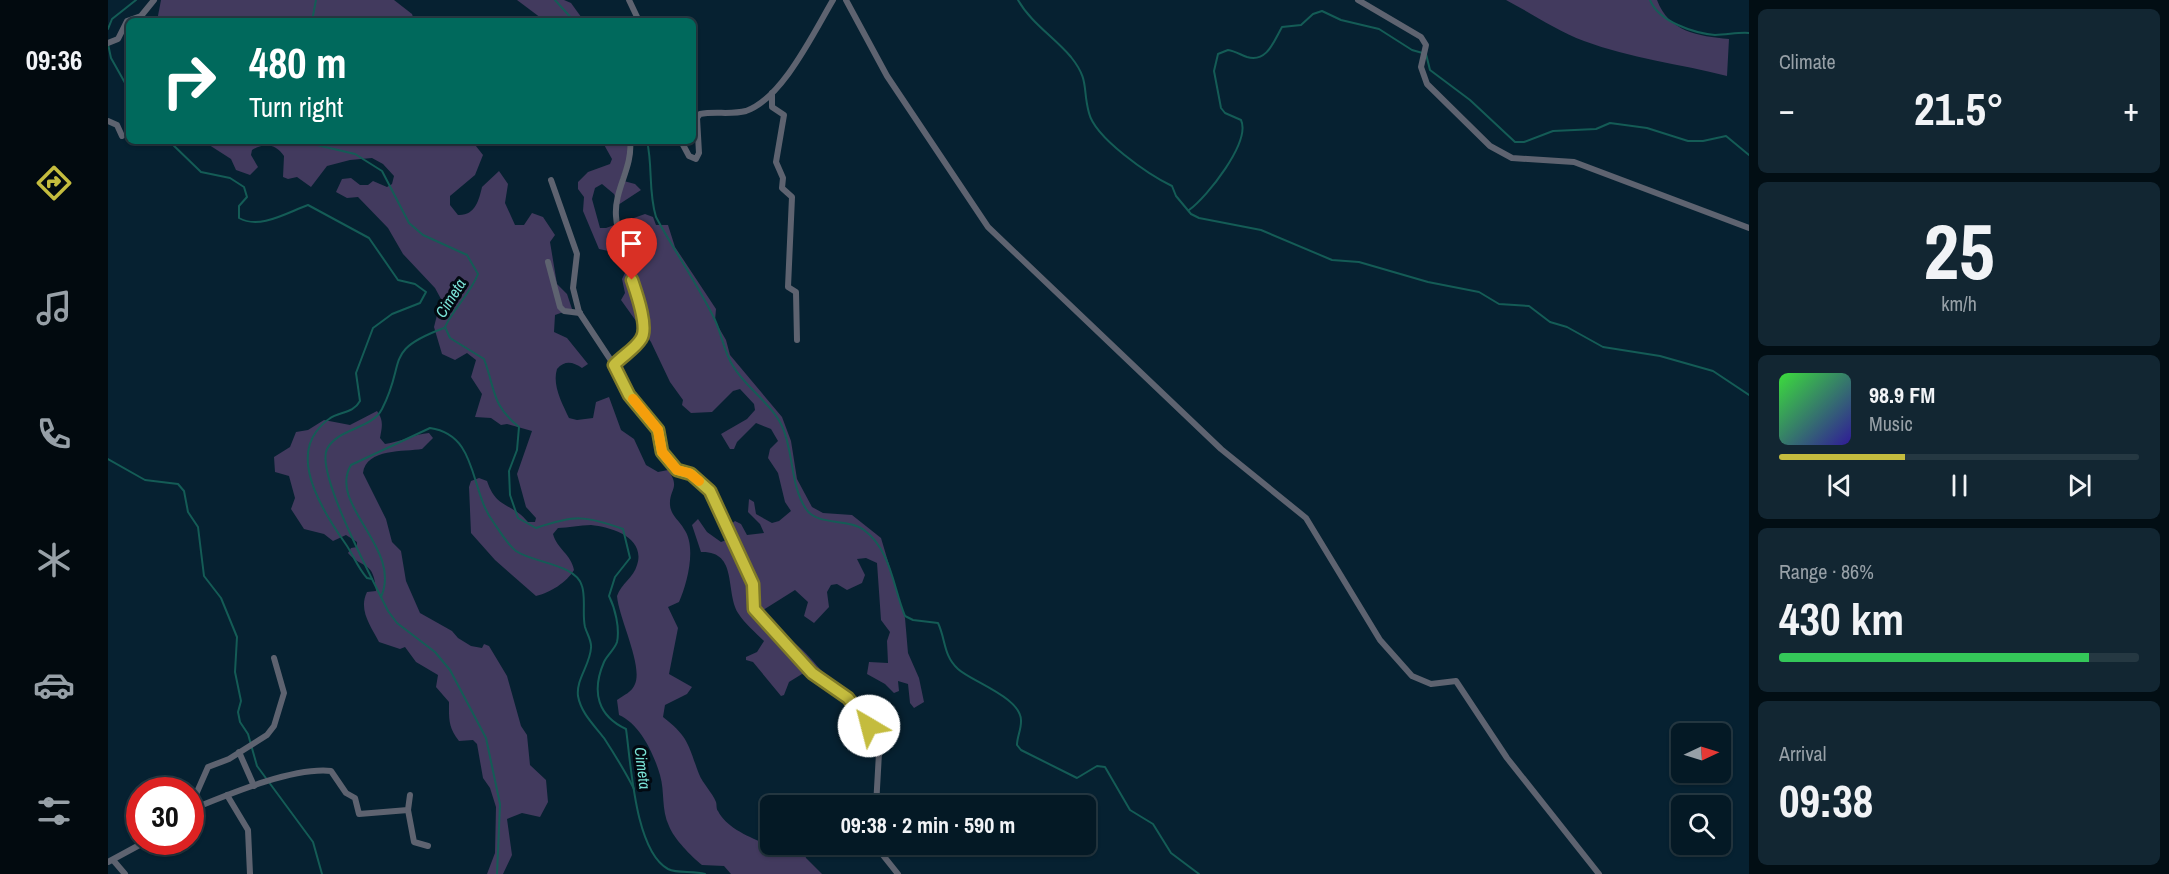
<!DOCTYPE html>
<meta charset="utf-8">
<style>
body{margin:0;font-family:"Archivo Narrow",sans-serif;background:#122632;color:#f1f3f6;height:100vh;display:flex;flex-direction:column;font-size:22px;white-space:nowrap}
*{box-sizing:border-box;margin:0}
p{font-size:20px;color:#97a0a7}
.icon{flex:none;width:33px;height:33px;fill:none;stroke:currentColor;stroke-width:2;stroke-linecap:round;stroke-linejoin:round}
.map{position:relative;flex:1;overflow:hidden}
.sheet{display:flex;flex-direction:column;gap:9px;padding:9px;background:#020e14;width:420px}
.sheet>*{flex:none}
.top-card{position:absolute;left:18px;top:18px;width:570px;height:126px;border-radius:9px;box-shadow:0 2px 4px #0004,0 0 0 2px #253842;background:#00695c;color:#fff;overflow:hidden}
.needle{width:39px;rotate:86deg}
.tools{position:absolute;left:1563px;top:723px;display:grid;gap:12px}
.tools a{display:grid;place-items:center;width:60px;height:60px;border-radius:9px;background:#041925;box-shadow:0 2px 4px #0004,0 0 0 2px #253842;font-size:30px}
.speed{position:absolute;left:18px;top:777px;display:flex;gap:12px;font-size:30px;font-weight:700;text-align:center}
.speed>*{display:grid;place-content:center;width:78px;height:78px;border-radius:50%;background:#041925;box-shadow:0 2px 4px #0004,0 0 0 2px #253842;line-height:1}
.speed .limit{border:9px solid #d22;background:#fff;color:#111}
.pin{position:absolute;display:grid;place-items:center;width:51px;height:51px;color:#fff;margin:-62px -26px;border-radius:50% 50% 50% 0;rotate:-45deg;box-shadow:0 0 6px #0007}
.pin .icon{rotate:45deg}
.me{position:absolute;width:66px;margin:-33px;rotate:323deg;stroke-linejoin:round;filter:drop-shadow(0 0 4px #0008)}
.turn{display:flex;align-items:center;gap:21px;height:126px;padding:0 24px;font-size:27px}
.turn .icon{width:78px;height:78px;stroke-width:2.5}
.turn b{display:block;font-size:42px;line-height:51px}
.big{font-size:45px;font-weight:700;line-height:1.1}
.sheet .tile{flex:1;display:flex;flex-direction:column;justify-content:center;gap:9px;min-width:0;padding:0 21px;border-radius:9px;background:#122632}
.sheet .dial{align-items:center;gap:0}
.dial b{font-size:78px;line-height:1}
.song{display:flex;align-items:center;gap:18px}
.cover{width:72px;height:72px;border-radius:9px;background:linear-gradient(135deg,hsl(120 70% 55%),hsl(250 70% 35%))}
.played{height:6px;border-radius:3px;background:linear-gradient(90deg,#c4bc3e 35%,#253842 35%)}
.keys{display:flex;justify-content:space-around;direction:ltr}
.heat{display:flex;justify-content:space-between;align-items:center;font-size:33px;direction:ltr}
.charge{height:9px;border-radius:4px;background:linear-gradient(90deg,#34c759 86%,#253842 0)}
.trip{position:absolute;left:652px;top:795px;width:336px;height:60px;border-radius:9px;background:#041925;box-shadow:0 2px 4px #0004,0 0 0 2px #253842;font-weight:700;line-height:60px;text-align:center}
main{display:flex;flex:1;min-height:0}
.tabs{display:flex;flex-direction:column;width:108px;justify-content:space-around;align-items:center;background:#020a0f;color:#97a0a7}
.tabs .icon{width:42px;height:42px}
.tabs .on{color:#c4bc3e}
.tabs b{font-size:27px;color:#f1f3f6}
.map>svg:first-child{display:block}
.green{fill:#423a5e}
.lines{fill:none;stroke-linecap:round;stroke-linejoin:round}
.stream{stroke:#145c56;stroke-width:2}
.street{stroke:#5e6370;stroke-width:6}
.route-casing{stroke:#7f7a28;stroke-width:15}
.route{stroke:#c4bc3e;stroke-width:10}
.slow{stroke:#f59e0b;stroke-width:10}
.labels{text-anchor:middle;stroke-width:6;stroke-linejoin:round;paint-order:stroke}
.water-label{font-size:16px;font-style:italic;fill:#79e1d5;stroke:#020911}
</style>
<main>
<nav class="tabs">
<b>09:36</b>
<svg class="icon on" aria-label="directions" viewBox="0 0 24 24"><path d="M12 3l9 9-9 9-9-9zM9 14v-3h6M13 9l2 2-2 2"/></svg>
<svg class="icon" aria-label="music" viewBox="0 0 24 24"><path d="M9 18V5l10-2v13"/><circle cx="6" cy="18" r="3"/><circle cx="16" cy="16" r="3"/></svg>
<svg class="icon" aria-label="phone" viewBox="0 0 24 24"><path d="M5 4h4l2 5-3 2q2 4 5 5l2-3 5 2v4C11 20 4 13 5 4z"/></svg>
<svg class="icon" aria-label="climate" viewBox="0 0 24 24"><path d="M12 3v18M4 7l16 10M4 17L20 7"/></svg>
<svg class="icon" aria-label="car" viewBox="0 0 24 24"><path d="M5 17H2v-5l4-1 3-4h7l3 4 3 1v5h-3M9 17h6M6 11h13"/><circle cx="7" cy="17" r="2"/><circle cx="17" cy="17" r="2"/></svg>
<svg class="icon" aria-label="filters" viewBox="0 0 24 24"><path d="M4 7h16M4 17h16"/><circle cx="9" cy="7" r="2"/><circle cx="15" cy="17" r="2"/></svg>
</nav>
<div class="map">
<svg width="1641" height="874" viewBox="0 0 1641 874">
<rect width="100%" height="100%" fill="#062131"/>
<g class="green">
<polygon points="53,0 286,0 304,14 306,20 49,21"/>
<polygon points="409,0 456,0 463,3 476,21 437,21"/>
<path d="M1398,0h151c12,32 41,36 72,39l-2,37c-47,-12 -97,-18 -143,-35 -27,-10 -53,-28 -78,-41z"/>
<path d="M95,141h269l11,14 -8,20 -25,21v9l8,10c17,1 21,-15 24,-28l17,-16 9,13 -3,19 10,22h9l8,-12 11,4 12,18 -5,7 7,42 10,10 5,15 -17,6 -1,17 13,6 21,26 -6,4c-9,-6 -17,-8 -25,1 -5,16 5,34 12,49l8,2 16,-2 3,-16 13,-5 12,33 13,9 12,26 12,7 10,-2c13,18 1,19 2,35 1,11 9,15 14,24 13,18 3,55 -5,73l-11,5 10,21 -9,46 23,13 -5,7 -22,11 -2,12c26,20 25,28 36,57 4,10 13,18 17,28 1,3 0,7 2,9 10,21 47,32 66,40l5,-6h13l4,13 16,16h-91l-7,-8 -22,-1c-11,-9 -28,-26 -33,-39 -8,-17 -4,-34 -9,-51 -6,-21 -20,-51 -41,-60l-2,-15c7,-5 15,-8 18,-16 8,-19 -16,-65 -18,-88 4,-12 17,-19 20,-31 9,-27 -25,-38 -46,-40 -11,0 -23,3 -33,3l-5,6c4,15 18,20 21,36 -7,12 -24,23 -38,26l-41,-36 -24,-27 -2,-46 2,-6 8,-3 8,3c10,29 23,20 41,41h7l1,-4 -10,-11 -9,-33 15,-43 -25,-7 -6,1 -10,-7 -16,-1 7,-23 -11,-17 5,-17 -9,-7 -12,7 -13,-6 -8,-27 7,-28 -6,-11 -32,-34 -15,-26 -30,-31 -11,1 -11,-6 6,-13 9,-1 9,7h8l5,-4 14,6 5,-3 2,-8 -11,-12 -11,-6 -22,2 -23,6 -16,21 -14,-10 -9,2 -5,-2 1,-21c-8,-12 -19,-14 -32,-6l-1,5 7,12 -8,8 -14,-5 -5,-11z"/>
<path d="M494,141h26l-1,19 -7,20 15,4 6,6 -23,15 -4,-11 -12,-10 -7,4 -3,11 8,29h6l39,-14 8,3 3,8h12l7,22 41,62 -1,12 11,19 4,15 52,62 9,24 6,38 15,28 11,6 29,2 29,23 24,80 3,35 11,25 5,24 -10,6 -4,-5 -2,-19 -10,-3 1,10 -5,2 -9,-9 -18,-10 2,-12 19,1 -1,-22 3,-9 -9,-12 -4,-57 -11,-5 -9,1 8,16 -3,8 -15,7 -10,-6 -6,1 -4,7 2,15 -15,16 -10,-7 4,-14 -13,-12 -40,25 5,11c30,5 48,30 68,52l-8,4 -18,-8 -13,8 -5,13 -3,1 -28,-34 -7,-2v-3l11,-5 7,-11c-9,-9 -19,-17 -26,-28 -13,-23 0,-62 -37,-61l-9,-27 6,-6 9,13 14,10 16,-6 -7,-11 5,-4 6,3 6,11 17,-2 -4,-9 -12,-12 1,-13 5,3 2,12 16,9 7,-2 12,-10 -6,-9 -7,-29 -10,-15 2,-9 8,-8 -7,-12 -15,-6 -19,19 -3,7h-4l-9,-15 26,-15 8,-9 -1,-6 -14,-15 -7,2 -21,21 -21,1 -9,-8 1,-5 -13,-18 -19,-40 -30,-42 4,-7 -3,-14 4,-8 -8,-18 -19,-4 -16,-38 1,-14 -6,-8v-7l10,-10 22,-8 2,-5z"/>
<path d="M269,411c7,10 5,16 3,27l5,6c15,-2 30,-10 44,-11l4,5 -11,11c-17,3 -56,-1 -59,24l23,46 6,23 9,9 5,30 14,32 32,18 6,7 13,8 11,2 2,-4 5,2 18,30 14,50 6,9 3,30 16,15 2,22 -8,15 -18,-4 -15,6 5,36 -9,19h-16l8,-21 1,-46 -6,-19 -7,-10 -6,-34 -4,-4 -14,1c-11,-14 -10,-22 -10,-39l-13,-15 2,-12 -22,-13 -11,-15 -5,2 -21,-7c-8,-16 -21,-32 -12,-50l9,-1c-2,-31 -13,-21 -28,-38l3,-5 6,-1v-5l-11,-7 -13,6 -9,-7 -20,-5 -13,-20 4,-11 -6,-22 -14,-4 -1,-15 16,-10 6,-15 12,-2 16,-10 26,5z"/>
</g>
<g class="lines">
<g class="stream">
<polyline points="447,0 466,21"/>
<path d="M910,0c13,23 36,37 53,57 19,24 11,31 18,56 6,25 60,62 83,73l4,10 15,18 8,4 62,12 71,30 27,2 69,20 51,10 20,12 30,2 21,16 17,5 36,20 57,9 53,15 36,24"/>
<path d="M1542,0c9,22 44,33 65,35 12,0 23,-3 34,-2"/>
<polyline points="204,21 208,0"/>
<polyline points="0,29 4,19 28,0"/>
<polyline points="0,44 3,58 21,90"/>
<path d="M61,141l32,31 29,6 14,9 3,10 -8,9v12c21,12 49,-6 69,-13l61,33 29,42 17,4 11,8 -6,11 -28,11 -19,14 -17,45 4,28c-7,13 -21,10 -31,18 -5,3 -10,9 -13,13 -24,32 10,84 29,111 8,11 12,24 22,35l5,1"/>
<path d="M192,141l55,13 27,17 27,52 14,12 44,20 11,19c-8,20 -24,34 -33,53l5,11 34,21c12,32 7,45 35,68l-2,23 -8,21 1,24 8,23 18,10c39,-13 48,-13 87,1l7,29 -15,19 -6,19c6,12 11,32 8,46 -2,7 -10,13 -13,20 -13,30 -6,54 22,67 5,35 9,122 42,140 10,5 26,1 37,5"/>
<path d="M539,141c6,26 1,50 9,76 18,34 42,67 59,103 7,15 9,32 18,46 13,22 38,37 49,60 12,26 8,59 24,83 11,17 42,9 58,21 27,20 29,57 41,86l8,4 25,3c8,17 5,32 20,46 14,13 65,29 63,53 0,8 -4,15 -4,23l4,5 56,28 20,-12 8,1 25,43 23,14 18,29 28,21"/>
<path d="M1081,210c18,-13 62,-68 52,-90l-16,-7 -4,-5 -7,-37 4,-17 10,-4c7,1 13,5 19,7 20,6 27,-16 35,-30l19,-2 12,-11 9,-3 19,9 38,9 33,21 14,4 4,16 40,30 45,42h9l29,-11 43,-2 14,-6 37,5 41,13h15l23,-5 23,19"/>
<path d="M336,328c-62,23 -37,33 -62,81 -10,20 -44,19 -55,40 -12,24 48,135 61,162l9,12 38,29 15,18 36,68 14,66 -3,70"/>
<polyline points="0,459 37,480 70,484 76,491 80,512 90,527 96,576 113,598 129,637 127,672 133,701 130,712 132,722 140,734 149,766 205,842 214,874"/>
<path d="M273,597c22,-49 -54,-92 -30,-132l79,-37c49,7 39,63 64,95 6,9 14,22 22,28 17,12 60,13 66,35 4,12 0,28 3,41 2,7 7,14 6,21 -1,17 -15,31 -13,48 3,17 16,29 26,42 11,17 21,33 30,51"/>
</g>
<g class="street">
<polyline points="521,0 531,21"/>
<polyline points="738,0 779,76 880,227 1113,449 1198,518 1272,640 1304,676 1323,684 1348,681 1399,758 1491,874"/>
<polyline points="1250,0 1313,37 1318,45 1313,67 1319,84 1382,146 1404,158 1466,162 1641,228"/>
<polyline points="0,43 10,39 19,21 33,16 46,0"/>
<polyline points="664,93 664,107 676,115 668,162 675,178 674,188 684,197 680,287 688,292 689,340"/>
<polyline points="0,121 9,125 14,136"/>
<path d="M522,141c3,27 -16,48 -14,75 3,39 29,79 27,116 0,12 -21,24 -29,33l15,30 29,35 4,22 15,18 14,4 19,17 43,93 1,25 58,64 36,25 13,15 18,40 -3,53"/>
<path d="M573,141l8,15 7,3 3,-6 -2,-35 3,-4c15,-3 31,1 46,-3 36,-12 68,-79 87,-111"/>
<polyline points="443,180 469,254 465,288 471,312 506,365"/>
<polyline points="440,262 452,307 456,311 472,313"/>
<polyline points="131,752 146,786"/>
<polyline points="119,795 140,830 142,874"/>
<polyline points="82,808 100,767 121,759 159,735 166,726 176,693 166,658"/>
<path d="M82,810c37,-15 102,-43 141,-39l15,22 9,5 4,16 49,-4 2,-15"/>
<polyline points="300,810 306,842 320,846"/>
<polyline points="766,844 790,874"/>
<polyline points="5,860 17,874"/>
<polyline points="0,862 37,842"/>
</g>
</g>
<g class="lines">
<g class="route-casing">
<path id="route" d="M524,280c4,12 17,48 9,59 -6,10 -19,17 -27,26l15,30 29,35 4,22 15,18 14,4 19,17 43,93 1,25 58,64 36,25 21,28"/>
</g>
<use href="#route" class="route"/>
<polyline class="slow" points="525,399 550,430 554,452 569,470 581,473 591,481"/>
</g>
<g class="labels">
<g class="water-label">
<text transform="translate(342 298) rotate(-58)" y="6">Cimeta</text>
<text transform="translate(535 768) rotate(83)" y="6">Cimeta</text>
</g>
</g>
</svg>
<div class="tools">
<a><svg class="needle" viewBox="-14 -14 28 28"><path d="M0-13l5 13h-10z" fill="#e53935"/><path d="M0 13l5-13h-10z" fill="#97a0a7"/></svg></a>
<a><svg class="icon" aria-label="search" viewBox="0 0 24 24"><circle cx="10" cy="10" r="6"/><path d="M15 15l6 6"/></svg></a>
</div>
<div class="speed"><div class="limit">30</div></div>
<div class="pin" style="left:524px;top:280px;background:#d93025"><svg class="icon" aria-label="arrive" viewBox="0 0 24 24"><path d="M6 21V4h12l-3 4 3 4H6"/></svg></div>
<svg class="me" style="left:761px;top:726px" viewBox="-20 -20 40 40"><circle r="19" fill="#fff"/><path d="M0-13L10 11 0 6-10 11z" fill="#c4bc3e"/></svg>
<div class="trip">09:38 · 2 min · 590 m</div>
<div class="top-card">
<div class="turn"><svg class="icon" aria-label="right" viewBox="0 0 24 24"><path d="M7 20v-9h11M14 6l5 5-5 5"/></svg><div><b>480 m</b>Turn right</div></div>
</div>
</div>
<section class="sheet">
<div class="tile"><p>Climate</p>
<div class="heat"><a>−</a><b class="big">21.5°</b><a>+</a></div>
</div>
<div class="tile dial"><b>25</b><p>km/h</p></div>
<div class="tile">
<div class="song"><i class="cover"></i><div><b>98.9 FM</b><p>Music</p></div></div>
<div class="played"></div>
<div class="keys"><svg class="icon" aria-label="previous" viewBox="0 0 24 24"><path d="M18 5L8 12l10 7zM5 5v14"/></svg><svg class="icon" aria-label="pause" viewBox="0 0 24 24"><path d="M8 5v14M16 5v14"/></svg><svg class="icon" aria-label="next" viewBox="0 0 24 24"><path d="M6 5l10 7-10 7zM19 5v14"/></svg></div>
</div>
<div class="tile"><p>Range · 86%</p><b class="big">430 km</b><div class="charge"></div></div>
<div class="tile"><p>Arrival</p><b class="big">09:38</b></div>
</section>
</main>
